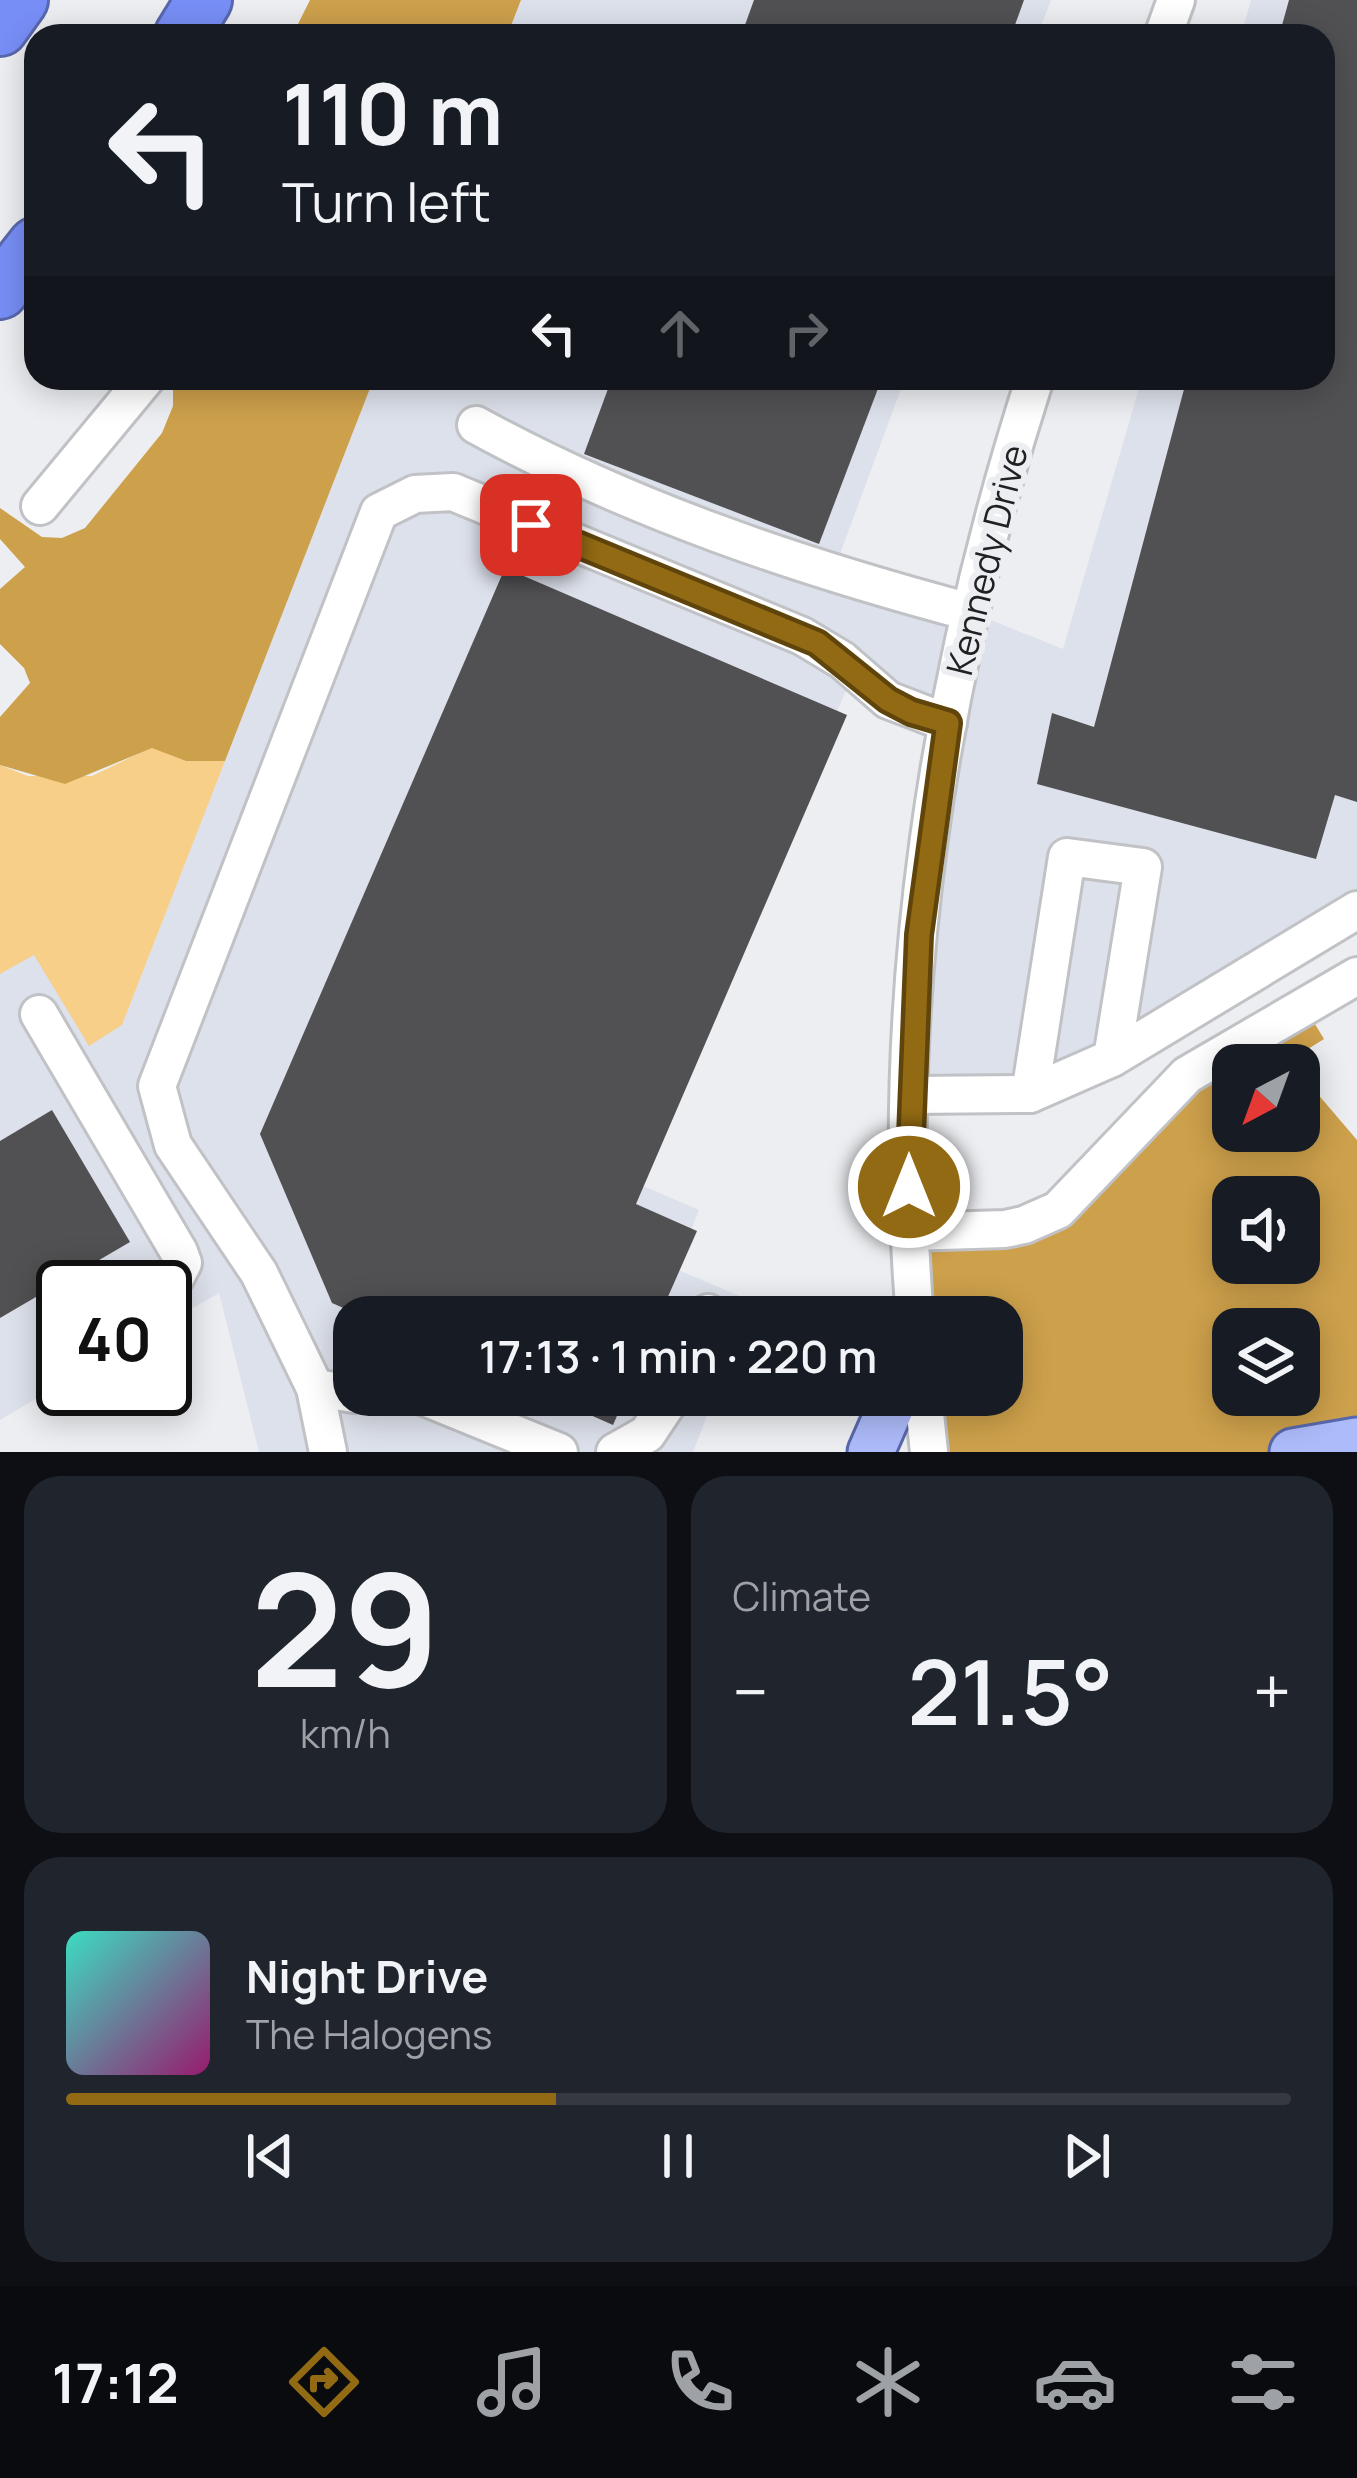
<!DOCTYPE html>
<meta charset="utf-8">
<style>
body{margin:0;font-family:Manrope,sans-serif;background:#20242c;color:#f1f3f6;height:100vh;display:flex;flex-direction:column;font-size:45px;white-space:nowrap}
*{box-sizing:border-box;margin:0}
p{font-size:39px;color:#9ea1a6}
.icon{flex:none;width:66px;height:66px;fill:none;stroke:currentColor;stroke-width:2;stroke-linecap:round;stroke-linejoin:round}
.map{position:relative;height:1452px;overflow:hidden}
.panel{display:flex;flex-direction:column;gap:24px;padding:24px;background:#0d0f14;flex:1}
.panel>*{flex:none}
.guide{position:absolute;left:24px;top:24px;width:1311px;height:366px;border-radius:36px;box-shadow:0 6px 30px #0003;background:#171b24;color:#f1f3f6;overflow:hidden}
.needle{width:78px;rotate:221deg}
.fabs{position:absolute;left:1212px;top:1044px;display:grid;gap:24px}
.fabs a{display:grid;place-items:center;width:108px;height:108px;border-radius:24px;background:#171b24;box-shadow:0 6px 30px #0003;font-size:60px}
.speed{position:absolute;left:36px;top:1260px;display:flex;gap:24px;font-size:60px;font-weight:700;text-align:center}
.speed>*{display:grid;place-content:center;width:156px;height:156px;border-radius:50%;background:#171b24;box-shadow:0 6px 30px #0003;line-height:1}
.speed .limit{border:6px solid #111;border-radius:18px;background:#fff;color:#111}
.pin{position:absolute;display:grid;place-items:center;width:102px;height:102px;color:#fff;margin:-51px;border-radius:24px;box-shadow:0 6px 18px #0006}
.me{position:absolute;width:132px;margin:-66px;rotate:0deg;stroke-linejoin:round;filter:drop-shadow(0 0 9px #0008)}
.turn{display:flex;align-items:center;gap:42px;height:252px;padding:0 60px;font-size:54px}
.turn .icon{width:156px;height:156px;stroke-width:2.5}
.turn b{display:block;font-size:84px;line-height:102px}
.lanes{display:flex;align-items:center;height:114px;padding:0 60px;background:#0003;justify-content:center;gap:60px;direction:ltr}
.lanes .off{opacity:.35}
.big{font-size:90px;font-weight:600;line-height:1.1}
.panel .tile{flex:1;display:flex;flex-direction:column;justify-content:center;gap:18px;min-width:0;padding:0 42px;border-radius:36px;background:#20242c}
.panel .dial{align-items:center;gap:0}
.dial b{font-size:156px;line-height:1}
.song{display:flex;align-items:center;gap:36px}
.cover{width:144px;height:144px;border-radius:18px;background:linear-gradient(135deg,hsl(170 70% 55%),hsl(320 70% 35%))}
.played{height:12px;border-radius:6px;background:linear-gradient(90deg,#926a13 40%,#363941 40%)}
.keys{display:flex;justify-content:space-around;direction:ltr}
.heat{display:flex;justify-content:space-between;align-items:center;font-size:66px;direction:ltr}
.panel .tiles{flex:1;display:grid;gap:24px;grid-template-columns:1fr 1fr}
.tile:last-child{grid-column:span 2}
.trip{position:absolute;left:333px;top:1296px;width:690px;height:120px;border-radius:36px;background:#171b24;box-shadow:0 6px 30px #0003;font-weight:600;line-height:120px;text-align:center}
.dock{display:flex;height:192px;justify-content:space-around;align-items:center;background:#090b0e;color:#9ea1a6}
.dock .icon{width:84px;height:84px}
.dock .on{color:#926a13}
.dock b{font-size:54px;color:#f1f3f6}
.map>svg:first-child{display:block}
.built{fill:#dde1eb}
.green{fill:#f7cf88}
.forest{fill:#cda04b;fill-rule:evenodd}
.building{fill:#515154}
.lines{fill:none;stroke-linecap:round;stroke-linejoin:round}
.minor-casing{stroke:#c1c2c5;stroke-width:42}
.major-casing{stroke:#5968ac;stroke-width:51}
.highway-casing{stroke:#5968ac;stroke-width:60}
.minor{stroke:#fff;stroke-width:36}
.major{stroke:#adbbfa;stroke-width:45}
.highway{stroke:#778ef6;stroke-width:54}
.route-casing{stroke:#5f450c;stroke-width:30}
.route{stroke:#926a13;stroke-width:21}
.labels{text-anchor:middle;stroke-width:12;stroke-linejoin:round;paint-order:stroke}
.street-label{font-size:36px;fill:#212123;stroke:#eceef1}
</style>
<div class="map">
<svg width="1357" height="1452" viewBox="0 0 1357 1452">
<rect width="100%" height="100%" fill="#eceef1"/>
<g class="built">
<polygon points="521,0 1051,0 1037,36 507,36"/>
<polygon points="1251,0 1357,0 1357,927 1070,1094 910,1095 948,724 854,671 641,1185 699,1210 676,1269 751,1301 745,1317 354,1317 354,1395 715,1395 693,1452 259,1452 219,1293 165,1324 165,1287 63,1287 63,1383 0,1420 0,974 34,954 122,1025 374,378 905,378 833,573 970,612 1063,649 1142,378 1323,378 1323,36 1241,36"/>
</g>
<polygon class="green" points="152,747 186,761 225,761 122,1025 89,1046 34,955 0,974 0,765 28,776 92,776"/>
<g class="forest">
<polygon points="310,0 521,0 507,36 292,36"/>
<polygon points="173,378 374,378 225,761 186,761 152,748 65,784 0,765 0,717 30,683 24,668 0,644 0,589 25,567 0,539 0,508 42,537 62,538 85,528 162,433 173,406"/>
<path d="M1304,1006l20,33 -29,18 21,35 41,48v301l-64,11h-364l-6,-57h79v-78h-87l-6,-85 115,-7 145,-134zM1233,1065h66v66h-66zM1233,1197h66v66h-66zM1233,1329h66v66h-66z"/>
</g>
<g class="building">
<polygon points="754,0 1024,0 1011,36 741,36"/>
<polygon points="1289,0 1357,0 1357,802 1335,795 1316,859 1037,784 1052,713 1094,727 1187,378 1323,378 1323,36 1279,36"/>
<polygon points="612,378 882,378 819,544 584,454"/>
<polygon points="505,568 847,715 636,1204 697,1231 659,1317 364,1317 332,1303 260,1134"/>
<polygon points="52,1110 130,1242 0,1318 0,1141"/>
<polygon points="545,1395 626,1395 613,1425"/>
</g>
<g class="lines">
<g class="minor-casing">
<g id="minor">
<polyline points="1163,36 1176,0"/>
<path d="M476,425c155,85 325,142 494,187"/>
<polyline points="40,506 146,378"/>
<polyline points="39,1014 179,1252 183,1263 175,1278"/>
<polyline points="1030,1094 1067,857 1143,867 1112,1058"/>
<polyline points="910,1095 1030,1094 1112,1058 1357,910"/>
<polyline points="909,1232 1005,1229 1024,1225 1058,1210 1187,1075 1357,976"/>
<polyline points="706,1317 708,1313"/>
<path d="M915,1317c-27,-315 23,-639 120,-939"/>
<polyline points="315,1388 354,1394"/>
<polyline points="420,1395 559,1452"/>
<polyline points="923,1395 929,1452"/>
<polyline points="328,1452 315,1388 259,1273 173,1145 157,1086 379,512 415,494 453,492 802,636 842,660 888,700 948,723"/>
<polyline points="615,1452 647,1434 673,1395"/>
</g>
</g>
<g class="major-casing">
<g id="major">
<polyline points="871,1452 896,1395"/>
<polyline points="1293,1452 1357,1441"/>
</g>
</g>
<g class="highway-casing">
<g id="highway">
<polyline points="0,28 20,0"/>
<polyline points="182,36 204,0"/>
<polyline points="0,291 36,245"/>
</g>
</g>
<use href="#minor" class="minor"/>
<use href="#major" class="major"/>
<use href="#highway" class="highway"/>
</g>
<g class="lines">
<g class="route-casing">
<polyline id="route" points="531,525 817,643 888,700 911,712 948,723 919,935 909,1187"/>
</g>
<use href="#route" class="route"/>
</g>
<g class="labels">
<g class="street-label">
<text transform="translate(987 560) rotate(-76)" y="13">Kennedy Drive</text>
</g>
</g>
</svg>
<div class="fabs">
<a><svg class="needle" viewBox="-14 -14 28 28"><path d="M0-13l5 13h-10z" fill="#e53935"/><path d="M0 13l5-13h-10z" fill="#9ea1a6"/></svg></a>
<a><svg class="icon" aria-label="sound" viewBox="0 0 24 24"><path d="M4 9h4l5-4v14l-5-4H4zM17 9q2 3 0 6"/></svg></a>
<a><svg class="icon" aria-label="layers" viewBox="0 0 24 24"><path d="M12 4l9 5-9 5-9-5zM3 14l9 5 9-5"/></svg></a>
</div>
<div class="speed"><div class="limit">40</div></div>
<div class="pin" style="left:531px;top:525px;background:#d93025"><svg class="icon" aria-label="arrive" viewBox="0 0 24 24"><path d="M6 21V4h12l-3 4 3 4H6"/></svg></div>
<svg class="me" style="left:909px;top:1187px" viewBox="-20 -20 40 40"><circle r="17" fill="#926a13" stroke="#fff" stroke-width="3"/><path d="M0-11L8 9 0 5-8 9z" fill="#fff"/></svg>
<div class="trip">17:13 · 1 min · 220 m</div>
<div class="guide">
<div class="turn"><svg class="icon" aria-label="left" viewBox="0 0 24 24"><path d="M17 20v-9H6M10 6l-5 5 5 5"/></svg><div><b>110 m</b>Turn left</div></div>
<div class="lanes"><svg class="icon" aria-label="left" viewBox="0 0 24 24"><path d="M17 20v-9H6M10 6l-5 5 5 5"/></svg><svg class="icon off" aria-label="ahead" viewBox="0 0 24 24"><path d="M12 20V5M6 11l6-6 6 6"/></svg><svg class="icon off" aria-label="right" viewBox="0 0 24 24"><path d="M7 20v-9h11M14 6l5 5-5 5"/></svg></div>
</div>
</div>
<section class="panel">
<div class="tiles">
<div class="tile dial"><b>29</b><p>km/h</p></div>
<div class="tile"><p>Climate</p>
<div class="heat"><a>−</a><b class="big">21.5°</b><a>+</a></div>
</div>
<div class="tile">
<div class="song"><i class="cover"></i><div><b>Night Drive</b><p>The Halogens</p></div></div>
<div class="played"></div>
<div class="keys"><svg class="icon" aria-label="previous" viewBox="0 0 24 24"><path d="M18 5L8 12l10 7zM5 5v14"/></svg><svg class="icon" aria-label="pause" viewBox="0 0 24 24"><path d="M8 5v14M16 5v14"/></svg><svg class="icon" aria-label="next" viewBox="0 0 24 24"><path d="M6 5l10 7-10 7zM19 5v14"/></svg></div>
</div>
</div>
</section>
<nav class="dock">
<b>17:12</b>
<svg class="icon on" aria-label="directions" viewBox="0 0 24 24"><path d="M12 3l9 9-9 9-9-9zM9 14v-3h6M13 9l2 2-2 2"/></svg>
<svg class="icon" aria-label="music" viewBox="0 0 24 24"><path d="M9 18V5l10-2v13"/><circle cx="6" cy="18" r="3"/><circle cx="16" cy="16" r="3"/></svg>
<svg class="icon" aria-label="phone" viewBox="0 0 24 24"><path d="M5 4h4l2 5-3 2q2 4 5 5l2-3 5 2v4C11 20 4 13 5 4z"/></svg>
<svg class="icon" aria-label="climate" viewBox="0 0 24 24"><path d="M12 3v18M4 7l16 10M4 17L20 7"/></svg>
<svg class="icon" aria-label="car" viewBox="0 0 24 24"><path d="M5 17H2v-5l4-1 3-4h7l3 4 3 1v5h-3M9 17h6M6 11h13"/><circle cx="7" cy="17" r="2"/><circle cx="17" cy="17" r="2"/></svg>
<svg class="icon" aria-label="filters" viewBox="0 0 24 24"><path d="M4 7h16M4 17h16"/><circle cx="9" cy="7" r="2"/><circle cx="15" cy="17" r="2"/></svg>
</nav>
